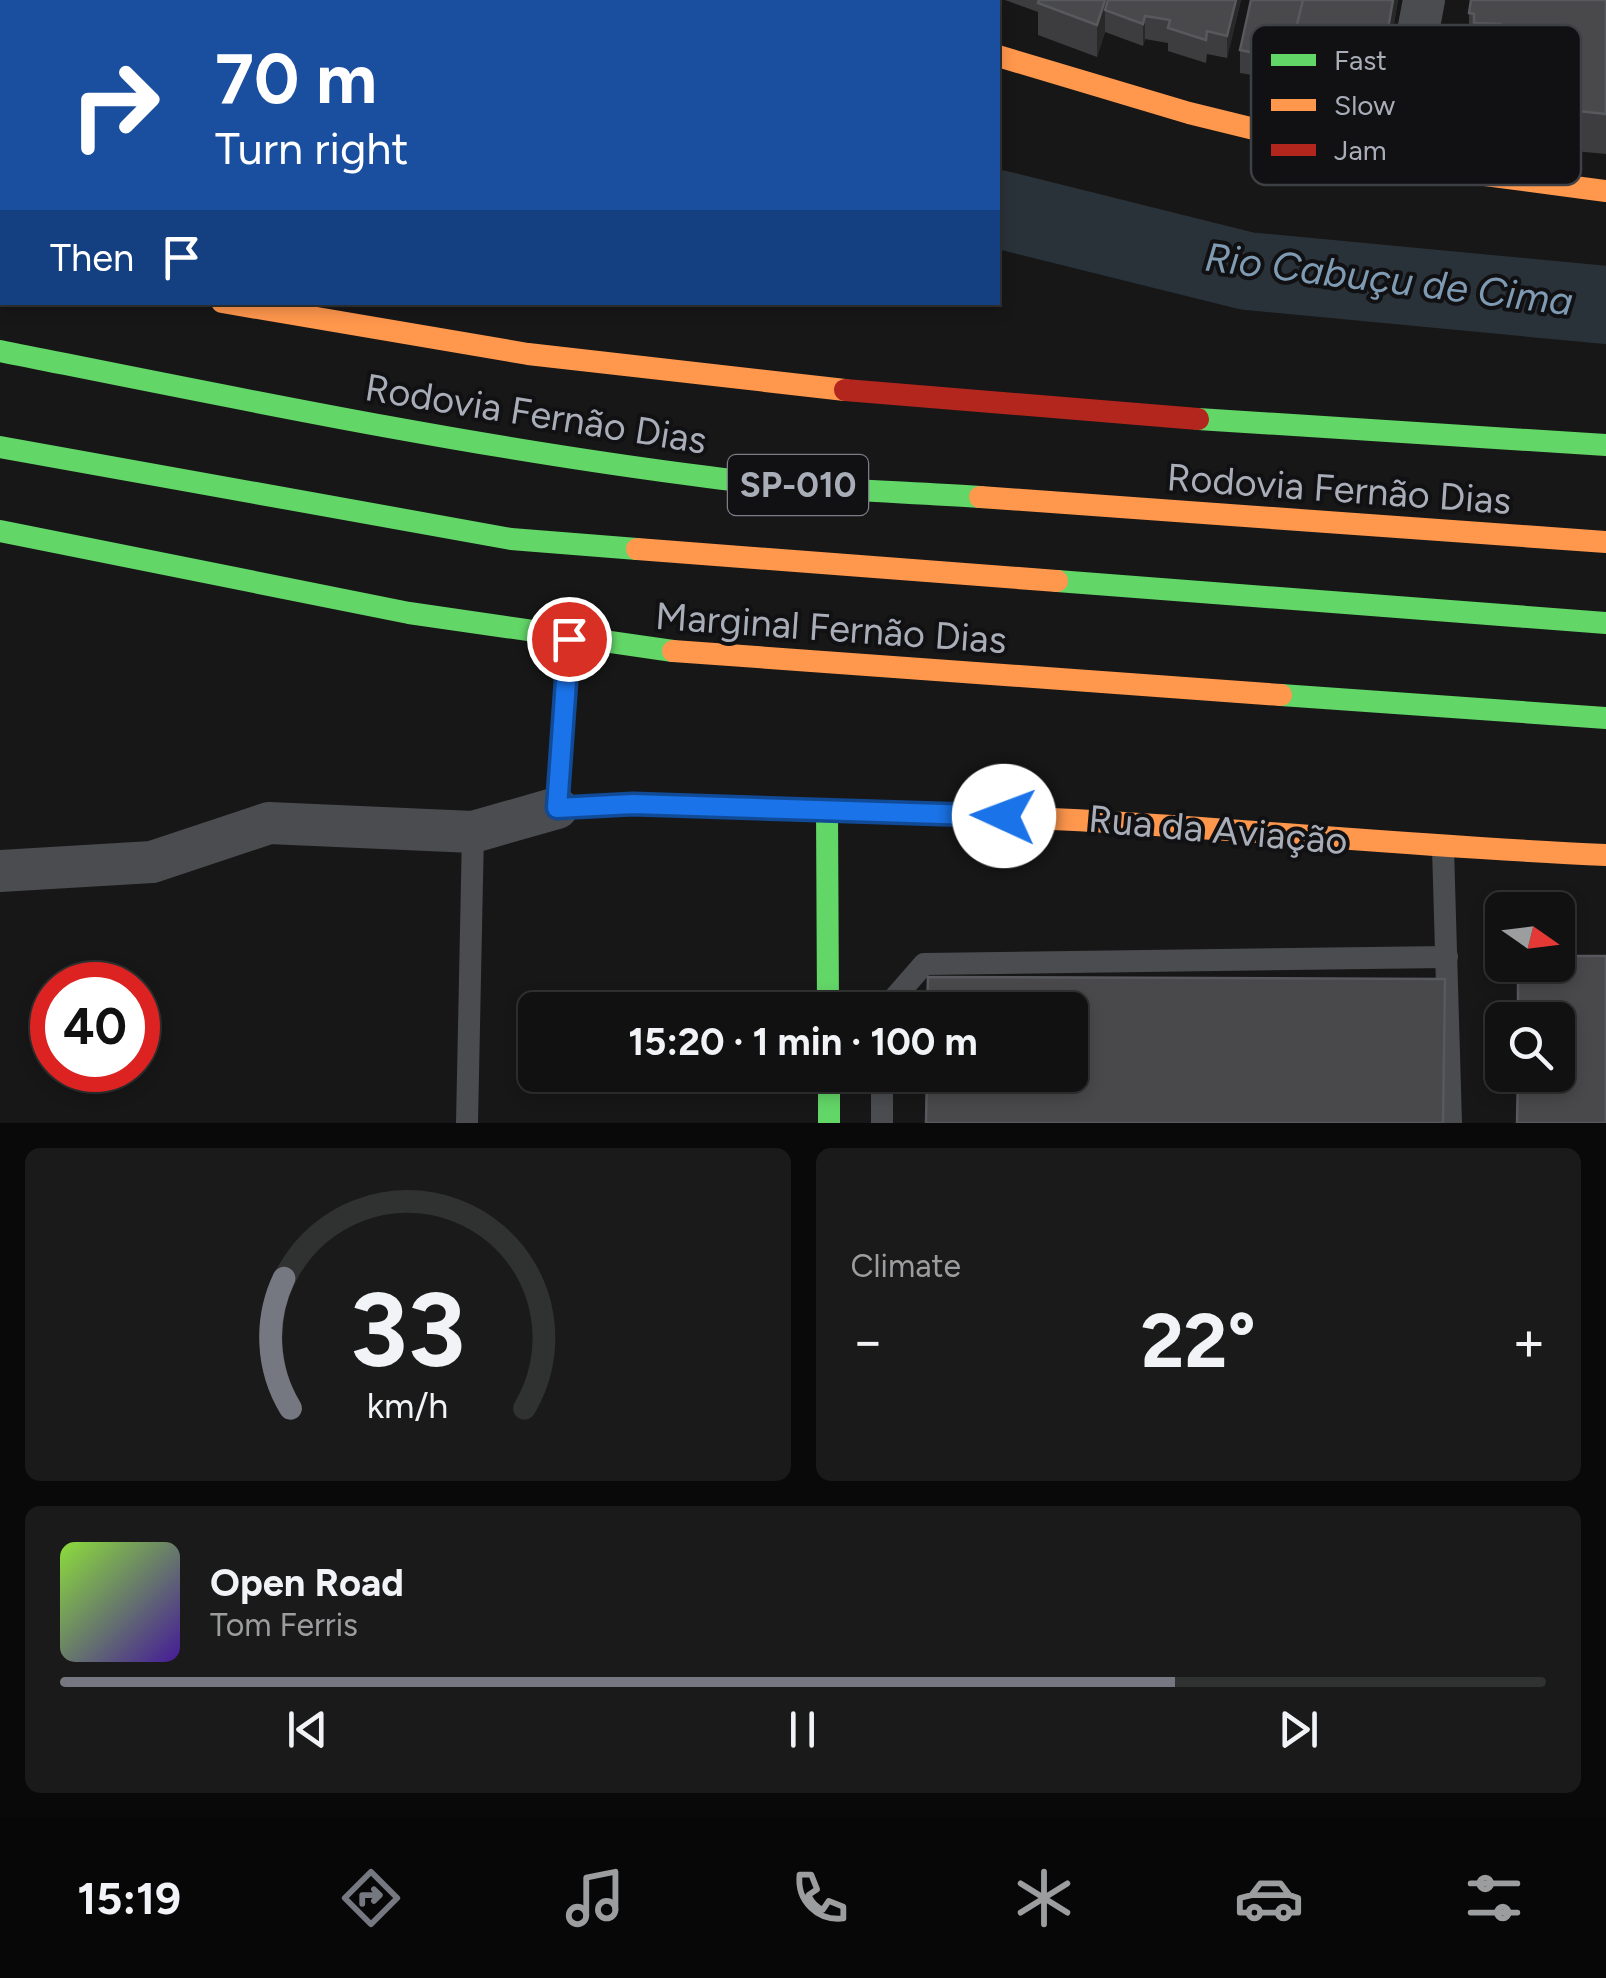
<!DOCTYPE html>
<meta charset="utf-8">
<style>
body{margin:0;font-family:Figtree,sans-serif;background:#1a1a1a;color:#f1f3f6;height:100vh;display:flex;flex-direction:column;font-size:38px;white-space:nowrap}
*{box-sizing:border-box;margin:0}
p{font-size:32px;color:#9c9d9f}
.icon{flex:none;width:55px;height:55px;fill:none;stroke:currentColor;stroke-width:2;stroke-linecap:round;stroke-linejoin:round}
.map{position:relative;height:1123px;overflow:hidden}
.panel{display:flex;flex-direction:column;gap:25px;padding:25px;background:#090909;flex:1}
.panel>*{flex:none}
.banner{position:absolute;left:0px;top:0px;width:1000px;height:305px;box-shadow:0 5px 15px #0003,0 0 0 2px #303131;background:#1a4fa0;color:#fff;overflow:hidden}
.needle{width:65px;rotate:104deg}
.buttons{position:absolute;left:1485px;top:892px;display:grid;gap:20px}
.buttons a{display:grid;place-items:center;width:90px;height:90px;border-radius:15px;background:#111;box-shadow:0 5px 15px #0003,0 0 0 2px #303131;font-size:50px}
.speed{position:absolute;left:30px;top:962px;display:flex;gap:20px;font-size:50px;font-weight:700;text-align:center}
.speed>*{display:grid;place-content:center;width:130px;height:130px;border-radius:50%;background:#111;box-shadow:0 5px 15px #0003,0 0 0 2px #303131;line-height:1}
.speed .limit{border:15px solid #d22;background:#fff;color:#111}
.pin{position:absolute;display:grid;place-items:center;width:85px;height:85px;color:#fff;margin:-42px;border:5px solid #fff;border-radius:50%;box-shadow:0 2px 10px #0007}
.me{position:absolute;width:110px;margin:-55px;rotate:272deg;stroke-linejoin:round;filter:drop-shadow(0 0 8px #0008)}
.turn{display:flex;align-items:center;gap:35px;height:210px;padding:0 50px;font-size:45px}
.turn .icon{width:130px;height:130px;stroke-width:2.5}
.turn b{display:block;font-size:70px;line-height:85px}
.then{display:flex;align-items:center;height:95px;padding:0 50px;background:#0003;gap:20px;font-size:38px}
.big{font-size:75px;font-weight:700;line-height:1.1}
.panel .widget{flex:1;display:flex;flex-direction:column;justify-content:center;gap:15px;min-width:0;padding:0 35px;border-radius:15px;background:#1a1a1a}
.panel .dial{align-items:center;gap:0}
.dial svg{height:260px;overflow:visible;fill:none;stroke:#303131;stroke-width:7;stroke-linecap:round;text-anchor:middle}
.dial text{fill:#f1f3f6;stroke:none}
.song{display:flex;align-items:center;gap:30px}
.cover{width:120px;height:120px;border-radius:15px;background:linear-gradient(135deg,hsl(90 70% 55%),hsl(260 70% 35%))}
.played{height:10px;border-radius:5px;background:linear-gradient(90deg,#757880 75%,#303131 75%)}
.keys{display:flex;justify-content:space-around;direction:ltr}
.heat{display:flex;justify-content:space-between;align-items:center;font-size:55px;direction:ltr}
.panel .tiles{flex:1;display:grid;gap:25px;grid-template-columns:1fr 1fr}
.widget:last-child{grid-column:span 2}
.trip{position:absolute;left:518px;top:992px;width:570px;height:100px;border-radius:15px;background:#111;box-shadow:0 5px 15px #0003,0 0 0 2px #303131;font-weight:700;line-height:100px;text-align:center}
.tabs{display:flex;height:160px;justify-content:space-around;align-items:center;background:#070707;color:#9c9d9f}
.tabs .icon{width:70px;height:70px}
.tabs .active{color:#757880}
.tabs b{font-size:45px;color:#f1f3f6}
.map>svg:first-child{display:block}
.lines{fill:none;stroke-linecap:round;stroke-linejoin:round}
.river{stroke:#2a3239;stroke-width:78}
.lane{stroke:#4b4c50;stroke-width:22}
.street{stroke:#4b4c50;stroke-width:42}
.fast{stroke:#63d668;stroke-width:22}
.slow{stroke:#ff974d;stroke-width:22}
.jam{stroke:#b3261e;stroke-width:22}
.wall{fill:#3d3d3f}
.shaded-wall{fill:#29292a}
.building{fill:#49494c;stroke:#58595d;stroke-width:2.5}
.route-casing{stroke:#114b97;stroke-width:25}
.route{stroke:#1a73e8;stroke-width:18}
.labels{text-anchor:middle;stroke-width:8;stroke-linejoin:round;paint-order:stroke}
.shield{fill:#111113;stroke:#7b7e86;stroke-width:2.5}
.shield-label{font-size:35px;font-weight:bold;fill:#a8adb8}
.street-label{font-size:38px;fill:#a8adb8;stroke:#111113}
.water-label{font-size:40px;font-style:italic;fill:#7f9bb3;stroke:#111113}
.key{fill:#111113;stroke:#3e4045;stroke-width:2.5}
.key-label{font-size:28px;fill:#a8adb8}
</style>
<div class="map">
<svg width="1606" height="1123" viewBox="0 0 1606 1123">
<rect width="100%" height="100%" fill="#171717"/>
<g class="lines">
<g class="river">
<polyline points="406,0 411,2"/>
<polyline points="998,209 1247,271 1606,305"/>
</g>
<g class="lane">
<polyline points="1443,848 1451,1123"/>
<polyline points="889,1010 890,1003 924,964 1447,957"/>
<polyline points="882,1075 882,1123"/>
<polyline points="467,1123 473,832"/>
</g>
<g class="street">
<polyline points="1393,163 1424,0"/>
<polyline points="0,871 152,862 269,823 473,832 557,808"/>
</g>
<g class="fast">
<polyline points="0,262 2,263"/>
<path d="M0,351c235,47 470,96 708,126 90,12 182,14 272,20"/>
<polyline points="1198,419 1606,445"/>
<polyline points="0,447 511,539 637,549"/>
<polyline points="0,531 409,613 673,651"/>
<polyline points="1057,581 1606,623"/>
<polyline points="1281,695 1606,718"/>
<polyline points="827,809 828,1010"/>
<polyline points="829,1075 829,1123"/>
</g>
<g class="slow">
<polyline points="821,0 828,2"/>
<polyline points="998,56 1189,113 1393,163 1606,191"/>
<polyline points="222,302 528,354 845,390"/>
<polyline points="980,497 1606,542"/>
<polyline points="637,549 1057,581"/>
<polyline points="673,651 1281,695"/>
<path d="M981,816c209,7 416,30 625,39"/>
</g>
<g class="jam">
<polyline points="845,390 1198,419"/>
<polyline points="569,639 557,808 633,804 981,816"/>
</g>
</g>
<g class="wall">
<polygon points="1005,0 1241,0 1227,58 1207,54 1206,63 1168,51 1168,43 1145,39 1143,46 1105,32 1097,57 1038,35 1038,12"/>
<polygon points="1251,0 1398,0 1381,101 1352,122 1259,100 1259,76 1240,73 1240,50"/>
<polygon points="1606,0 1606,154 1512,145 1512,134 1495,132 1495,92 1498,64 1474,63 1474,54 1469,53 1469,13"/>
</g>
<g class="shaded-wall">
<polygon points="1105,0 1115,0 1105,10 1105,32 1097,57 1097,25"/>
<polygon points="1236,0 1241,0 1227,58 1227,36"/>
<polygon points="1393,0 1398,0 1381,101 1352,122 1352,90"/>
<polygon points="1145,16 1145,39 1143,46 1143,24"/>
</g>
<g class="building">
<polygon points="1039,0 1105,0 1097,25 1038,3"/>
<polygon points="1108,0 1236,0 1227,36 1207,31 1206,40 1168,28 1170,20 1145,16 1143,24 1105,10"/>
<polygon points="1251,0 1303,0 1285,74 1285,83 1259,77 1264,55 1240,50"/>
<polygon points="1303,0 1393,0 1381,69 1352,90 1285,74"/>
<polygon points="1471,0 1606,0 1606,114 1512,104 1513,94 1495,92 1501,24 1474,23 1474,14 1469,13"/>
<polygon points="1558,956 1606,956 1606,1123 1517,1123 1518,1075 1558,1075 1558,1020 1518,1020 1518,965 1558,965"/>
<polygon points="928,977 1445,979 1443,1123 926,1123 927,1075 1070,1075 1070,1010 927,1010"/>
</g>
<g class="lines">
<g class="route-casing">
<polyline id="route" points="569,639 557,808 633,804 1004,816"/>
</g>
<use href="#route" class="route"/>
</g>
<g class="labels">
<rect class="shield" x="728" y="455" width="140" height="60" rx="8"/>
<g class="shield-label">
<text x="798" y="497">SP-010</text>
</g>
<g class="street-label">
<text transform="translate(536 414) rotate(9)" y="13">Rodovia Fernão Dias</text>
<text transform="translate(1339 489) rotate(4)" y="13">Rodovia Fernão Dias</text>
<text transform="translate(831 628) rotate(4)" y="13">Marginal Fernão Dias</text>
<text transform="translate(1218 830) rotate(5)" y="13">Rua da Aviação</text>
</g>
<g class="water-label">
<text transform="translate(1389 279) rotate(7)" y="14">Rio Cabuçu de Cima</text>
</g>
</g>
<rect x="1251" y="25" width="330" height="160" rx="15" class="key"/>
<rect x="1271" y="54" width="45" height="12" fill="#63d668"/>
<rect x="1271" y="99" width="45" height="12" fill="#ff974d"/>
<rect x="1271" y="144" width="45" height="12" fill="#b3261e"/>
<g class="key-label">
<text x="1334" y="70">Fast</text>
<text x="1334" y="115">Slow</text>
<text x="1334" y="160">Jam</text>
</g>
</svg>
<div class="buttons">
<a><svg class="needle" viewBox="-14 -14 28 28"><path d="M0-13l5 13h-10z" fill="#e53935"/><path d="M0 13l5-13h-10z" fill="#9c9d9f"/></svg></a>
<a><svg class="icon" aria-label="search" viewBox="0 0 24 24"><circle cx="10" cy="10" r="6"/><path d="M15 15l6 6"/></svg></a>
</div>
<div class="speed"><div class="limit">40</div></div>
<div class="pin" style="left:569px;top:639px;background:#d93025"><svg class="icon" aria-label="arrive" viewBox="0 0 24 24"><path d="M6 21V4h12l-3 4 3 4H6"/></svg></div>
<svg class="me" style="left:1004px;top:816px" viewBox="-20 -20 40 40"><circle r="19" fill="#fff"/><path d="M0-13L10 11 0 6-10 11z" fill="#1a73e8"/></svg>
<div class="trip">15:20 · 1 min · 100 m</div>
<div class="banner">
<div class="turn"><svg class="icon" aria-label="right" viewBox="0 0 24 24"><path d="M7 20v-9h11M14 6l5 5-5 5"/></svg><div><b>70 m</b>Turn right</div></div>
<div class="then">Then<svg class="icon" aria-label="arrive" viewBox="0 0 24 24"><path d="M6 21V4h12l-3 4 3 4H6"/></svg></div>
</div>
</div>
<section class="panel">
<div class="tiles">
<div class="widget dial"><svg viewBox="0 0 100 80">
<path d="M14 69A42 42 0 1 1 86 69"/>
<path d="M14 69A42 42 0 0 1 12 29" stroke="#757880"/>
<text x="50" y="56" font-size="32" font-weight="700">33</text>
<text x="50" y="72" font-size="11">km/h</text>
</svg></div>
<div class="widget"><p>Climate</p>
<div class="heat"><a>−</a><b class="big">22°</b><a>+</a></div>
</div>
<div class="widget">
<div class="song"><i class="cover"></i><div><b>Open Road</b><p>Tom Ferris</p></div></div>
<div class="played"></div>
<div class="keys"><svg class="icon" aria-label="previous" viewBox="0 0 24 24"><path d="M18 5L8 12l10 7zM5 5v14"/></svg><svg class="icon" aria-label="pause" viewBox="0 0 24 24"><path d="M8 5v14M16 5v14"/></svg><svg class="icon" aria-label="next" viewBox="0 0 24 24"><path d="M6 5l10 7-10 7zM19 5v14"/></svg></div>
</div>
</div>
</section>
<nav class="tabs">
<b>15:19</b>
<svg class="icon active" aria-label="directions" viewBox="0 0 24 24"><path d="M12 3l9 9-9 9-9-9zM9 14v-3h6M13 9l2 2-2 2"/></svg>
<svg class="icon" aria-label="music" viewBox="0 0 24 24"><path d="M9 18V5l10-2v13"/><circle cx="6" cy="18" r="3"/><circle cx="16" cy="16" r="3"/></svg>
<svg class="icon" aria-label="phone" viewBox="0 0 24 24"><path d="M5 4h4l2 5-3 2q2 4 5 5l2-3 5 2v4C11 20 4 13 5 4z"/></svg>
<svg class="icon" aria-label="climate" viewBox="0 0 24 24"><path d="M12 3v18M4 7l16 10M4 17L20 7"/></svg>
<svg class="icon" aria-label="car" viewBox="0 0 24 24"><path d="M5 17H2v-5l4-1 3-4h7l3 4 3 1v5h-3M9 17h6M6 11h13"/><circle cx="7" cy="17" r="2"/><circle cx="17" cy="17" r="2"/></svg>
<svg class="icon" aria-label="filters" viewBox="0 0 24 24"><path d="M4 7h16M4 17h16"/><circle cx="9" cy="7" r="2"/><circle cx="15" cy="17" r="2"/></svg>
</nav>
